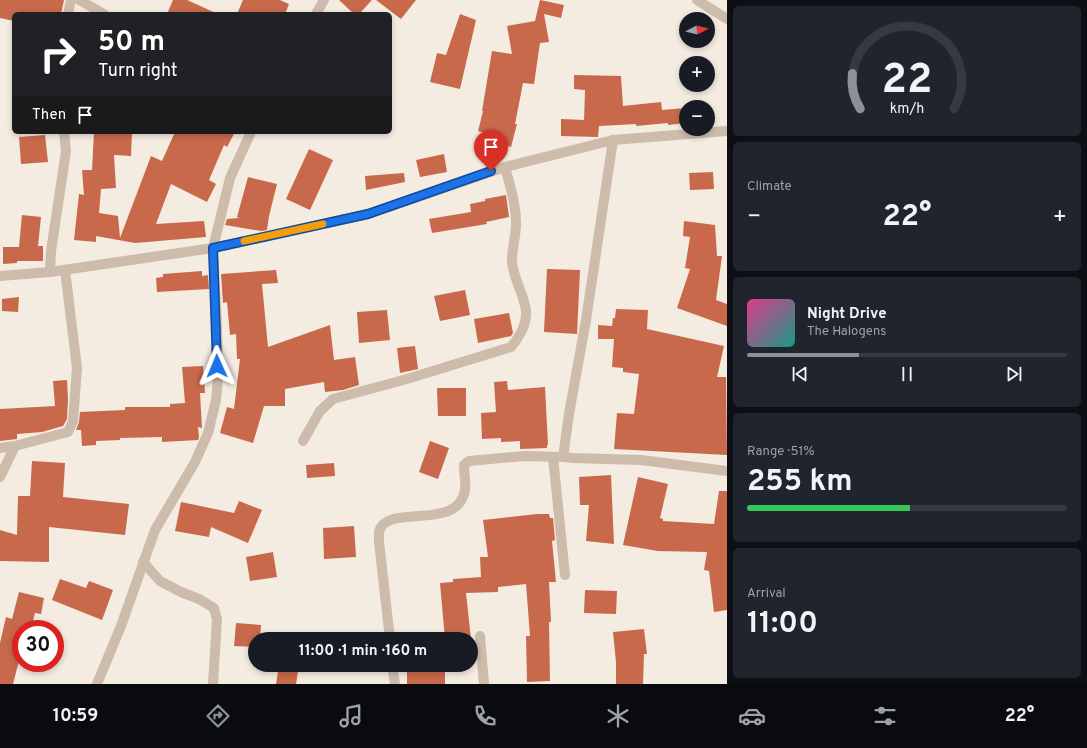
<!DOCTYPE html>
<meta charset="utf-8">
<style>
body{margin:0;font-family:Overpass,sans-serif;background:#20242c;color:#f1f3f6;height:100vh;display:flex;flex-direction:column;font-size:15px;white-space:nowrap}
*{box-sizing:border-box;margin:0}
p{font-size:13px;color:#9ea1a6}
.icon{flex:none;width:22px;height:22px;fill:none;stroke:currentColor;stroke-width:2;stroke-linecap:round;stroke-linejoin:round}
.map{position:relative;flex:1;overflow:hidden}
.sheet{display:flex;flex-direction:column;gap:6px;padding:6px;background:#0d0f14;width:360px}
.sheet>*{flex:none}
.hud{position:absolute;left:12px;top:12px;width:380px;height:122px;border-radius:6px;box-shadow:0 2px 6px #0003;background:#202124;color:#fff;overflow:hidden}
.needle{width:26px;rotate:83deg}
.controls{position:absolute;left:679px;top:12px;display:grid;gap:8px}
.controls a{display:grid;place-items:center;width:36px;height:36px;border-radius:50%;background:#171b24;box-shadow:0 2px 6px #0003;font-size:20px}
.speed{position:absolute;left:12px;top:620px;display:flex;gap:8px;font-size:20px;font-weight:700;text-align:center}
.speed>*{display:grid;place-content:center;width:52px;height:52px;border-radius:50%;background:#171b24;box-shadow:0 2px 6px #0003;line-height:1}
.speed .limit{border:6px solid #d22;background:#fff;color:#111}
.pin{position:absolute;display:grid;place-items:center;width:34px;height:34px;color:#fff;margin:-41px -17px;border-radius:50% 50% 50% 0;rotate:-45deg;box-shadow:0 0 4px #0007}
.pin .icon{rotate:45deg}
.me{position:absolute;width:44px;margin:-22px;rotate:359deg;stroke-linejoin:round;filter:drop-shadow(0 0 3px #0008)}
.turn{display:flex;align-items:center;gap:14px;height:84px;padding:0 20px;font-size:18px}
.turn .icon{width:52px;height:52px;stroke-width:2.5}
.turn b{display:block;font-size:28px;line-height:34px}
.then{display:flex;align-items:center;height:38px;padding:0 20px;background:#0003;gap:8px;font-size:15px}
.big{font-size:30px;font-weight:700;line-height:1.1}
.sheet .tile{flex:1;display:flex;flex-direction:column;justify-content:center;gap:6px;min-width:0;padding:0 14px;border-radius:6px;background:#20242c}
.sheet .dial{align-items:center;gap:0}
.dial svg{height:104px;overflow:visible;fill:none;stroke:#363941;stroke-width:7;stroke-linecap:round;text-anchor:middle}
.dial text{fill:#f1f3f6;stroke:none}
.song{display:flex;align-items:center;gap:12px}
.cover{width:48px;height:48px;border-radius:6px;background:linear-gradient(135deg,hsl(330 70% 55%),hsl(170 70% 35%))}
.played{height:4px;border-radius:2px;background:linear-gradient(90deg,#8c9099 35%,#363941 35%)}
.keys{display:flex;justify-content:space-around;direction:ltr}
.heat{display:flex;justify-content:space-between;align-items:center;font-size:22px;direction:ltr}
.charge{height:6px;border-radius:3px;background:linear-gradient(90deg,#34c759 51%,#363941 0)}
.trip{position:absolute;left:248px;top:632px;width:230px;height:40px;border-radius:20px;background:#171b24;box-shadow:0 2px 6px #0003;font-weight:700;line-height:40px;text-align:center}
.dock{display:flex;height:64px;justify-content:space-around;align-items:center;background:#090b0e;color:#9ea1a6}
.dock .icon{width:28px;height:28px}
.dock .selected{color:#8c9099}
.dock b{font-size:18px;color:#f1f3f6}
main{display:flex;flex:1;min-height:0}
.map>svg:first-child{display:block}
.building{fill:#c8694b}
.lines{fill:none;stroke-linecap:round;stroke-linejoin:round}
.street{stroke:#cdbbac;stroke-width:10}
.route-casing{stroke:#114b97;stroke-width:10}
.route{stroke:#1a73e8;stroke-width:7}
.slow{stroke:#f59e0b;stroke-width:7}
</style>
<main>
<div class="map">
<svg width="727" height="684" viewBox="0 0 727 684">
<rect width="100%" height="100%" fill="#f4ebe1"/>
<g class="building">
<polygon points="0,0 64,0 61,14 14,14 14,21 0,18"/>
<polygon points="173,0 187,0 218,14 167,14"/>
<polygon points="243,0 280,0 289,4 285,14 237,14"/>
<polygon points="339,0 372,0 359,14 354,14"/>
<polygon points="376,0 416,0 401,19"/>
<polygon points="540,0 564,5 561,18 544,14 549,42 540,43 534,84 523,83 515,124 517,124 511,147 494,142 496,136 478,131 483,111 482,111 492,51 512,54 507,26 535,21"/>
<polygon points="460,14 476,20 460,89 430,82 437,53 446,55"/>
<polygon points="574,75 621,76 623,106 661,102 662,110 686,108 686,123 668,125 668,123 636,126 636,124 599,126 598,137 561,136 561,119 584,120 585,90 574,89"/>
<polygon points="94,132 132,132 131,156 114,155 116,188 101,189 99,213 118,216 120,238 151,156 162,161 175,132 235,132 227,147 224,145 209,180 216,184 207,202 171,184 156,224 204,221 206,237 135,243 96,236 96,242 74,240 79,194 84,195 82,170 92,170"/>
<polygon points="45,135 48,162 21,164 19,137"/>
<polygon points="309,149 333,160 310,210 286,199"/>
<polygon points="444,154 447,172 420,177 416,160"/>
<polygon points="713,172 714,189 690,190 689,173"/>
<polygon points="404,173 405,182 366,190 365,176"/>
<polygon points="248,177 277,184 269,216 267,230 261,231 225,225 227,219 239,218 237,217"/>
<polygon points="506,195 509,217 486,222 487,224 432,233 429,219 471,212 470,204 485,201 485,199"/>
<polygon points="22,215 41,217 38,246 43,246 43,261 17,261 17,263 3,264 3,247 19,247"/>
<polygon points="684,221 715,225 717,256 722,256 716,300 727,304 727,326 677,308 690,269 685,268 690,237 683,236"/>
<polygon points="547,269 580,270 577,334 544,332"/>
<polygon points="276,270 278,283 262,284 268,347 330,325 334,360 355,357 359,385 343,390 325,392 324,382 285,389 285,406 264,406 253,443 220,433 227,407 234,409 240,359 237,359 236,334 230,335 227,302 223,303 221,274"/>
<polygon points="202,271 202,276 208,275 209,289 157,292 156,278 163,277 163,274"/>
<polygon points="465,290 470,315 440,321 434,296"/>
<polygon points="19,297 18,312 2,311 2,299"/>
<polygon points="616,309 648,310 647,329 724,346 717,377 726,377 727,455 614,449 617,413 634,414 639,374 623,372 623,368 612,367 614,339 598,339 598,325 612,326 613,318 615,318"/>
<polygon points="387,310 390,340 359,343 357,312"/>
<polygon points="509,313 513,333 511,336 478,343 474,319"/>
<polygon points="415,346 418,369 400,373 397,348"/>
<polygon points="203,366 205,393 200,393 202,428 198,427 199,437 198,440 162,442 162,437 120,438 120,440 96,441 96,445 82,446 81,430 76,430 79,422 80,412 125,410 125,407 170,407 170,404 185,403 182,367"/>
<polygon points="67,380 68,399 67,419 63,426 42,432 17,434 17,439 0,441 0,409 55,406 53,381"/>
<polygon points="507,381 508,390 545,387 548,445 547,445 547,448 520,449 520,441 501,442 501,438 482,439 481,413 496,412 494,382"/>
<polygon points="437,388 466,388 466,416 438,416"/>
<polygon points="430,441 449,448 438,479 419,472"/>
<polygon points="32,461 65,463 63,497 129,504 125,535 49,527 49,562 0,561 0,530 17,535 18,496 30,496"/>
<polygon points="334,463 335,476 307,478 306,465"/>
<polygon points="611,475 614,544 586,541 589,505 580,505 579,477"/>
<polygon points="638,477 668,484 660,518 663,519 663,521 714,524 719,491 727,491 727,610 714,612 709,571 704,570 707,552 658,551 623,545"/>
<polygon points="239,501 262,510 248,543 211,527 209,537 175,531 181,502 234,513"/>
<polygon points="537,514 549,514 550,518 553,518 555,540 552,541 556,582 549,582 551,622 549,622 550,681 527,682 526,636 530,636 526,584 498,587 498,592 466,593 471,639 445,639 440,583 453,582 453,579 481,577 480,557 488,557 483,520"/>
<polygon points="354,526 356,557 324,559 323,528"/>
<polygon points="273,552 277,577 250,581 246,557"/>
<polygon points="60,579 86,588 89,581 113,590 102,620 52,600"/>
<polygon points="585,590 617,591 616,614 584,613"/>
<polygon points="19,592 44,598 41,614 35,613 31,629 21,629 21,653 13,684 0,684 0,643 6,617 12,619"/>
<polygon points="236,623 261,625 260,639 255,639 255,647 234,646"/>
<polygon points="644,629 647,654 644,654 643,684 616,684 616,662 613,632"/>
<polygon points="279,665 299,665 296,684 276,684"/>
<rect x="407" y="665" width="38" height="19"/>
</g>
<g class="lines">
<g class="street">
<polyline points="79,0 104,14"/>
<polyline points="697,0 727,19"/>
<polyline points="68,14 71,0"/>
<polyline points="316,14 324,0"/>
<polyline points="50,272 51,251 66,151 64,132"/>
<polyline points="0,276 50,272 213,248 368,214 505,167 613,140 727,131"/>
<path d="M303,441l17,-30 13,-12 74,-20 104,-32c8,-9 16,-23 15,-36 -2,-17 -13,-33 -14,-50 0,-12 3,-22 4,-34 1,-20 -6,-41 -11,-60"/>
<polyline points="0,448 15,446"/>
<polyline points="553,457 565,575"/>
<polyline points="563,457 569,414 586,320 613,140"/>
<polyline points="0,477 15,446 68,432 73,421 77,368 65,270"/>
<polyline points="143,562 160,581 181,592 199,599 214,608 217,619 213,684"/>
<polyline points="480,636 484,684"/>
<path d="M390,639l-11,-97c0,-3 0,-7 0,-10 6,-30 79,1 86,-42 1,-8 -1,-17 -1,-25l5,-4 56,-5 38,1 10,1 68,2 86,11"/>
<polyline points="392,665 395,684"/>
<polyline points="97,684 121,626 155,530 195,462 208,433 216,400 218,378 217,327 213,248 230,178 251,132"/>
</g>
</g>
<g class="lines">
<g class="route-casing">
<polyline id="route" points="217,366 213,248 368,214 491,171"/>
</g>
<use href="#route" class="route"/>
<polyline class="slow" points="244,241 323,224"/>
</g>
</svg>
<div class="controls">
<a><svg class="needle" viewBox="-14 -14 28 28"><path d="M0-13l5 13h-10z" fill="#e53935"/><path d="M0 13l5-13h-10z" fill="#9ea1a6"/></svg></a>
<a>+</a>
<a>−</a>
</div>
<div class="speed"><div class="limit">30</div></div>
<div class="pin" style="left:491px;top:171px;background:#d93025"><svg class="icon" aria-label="arrive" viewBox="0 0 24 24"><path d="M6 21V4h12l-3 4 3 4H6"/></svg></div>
<svg class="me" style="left:217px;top:366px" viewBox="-20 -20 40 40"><path d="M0-17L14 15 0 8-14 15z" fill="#1a73e8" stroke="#fff" stroke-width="4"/></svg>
<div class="trip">11:00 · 1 min · 160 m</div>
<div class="hud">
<div class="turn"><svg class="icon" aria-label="right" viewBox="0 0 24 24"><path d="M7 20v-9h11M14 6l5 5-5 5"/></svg><div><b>50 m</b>Turn right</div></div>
<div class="then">Then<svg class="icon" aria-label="arrive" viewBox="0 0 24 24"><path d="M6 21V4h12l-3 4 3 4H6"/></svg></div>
</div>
</div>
<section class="sheet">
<div class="tile dial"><svg viewBox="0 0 100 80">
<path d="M14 69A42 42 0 1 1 86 69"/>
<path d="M14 69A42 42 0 0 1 8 42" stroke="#8c9099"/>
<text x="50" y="56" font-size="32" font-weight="700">22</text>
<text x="50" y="72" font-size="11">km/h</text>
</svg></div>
<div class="tile"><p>Climate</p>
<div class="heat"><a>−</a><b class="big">22°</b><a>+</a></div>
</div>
<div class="tile">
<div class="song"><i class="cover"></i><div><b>Night Drive</b><p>The Halogens</p></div></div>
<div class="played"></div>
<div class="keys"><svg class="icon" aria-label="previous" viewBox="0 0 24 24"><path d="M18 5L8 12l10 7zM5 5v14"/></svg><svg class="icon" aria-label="pause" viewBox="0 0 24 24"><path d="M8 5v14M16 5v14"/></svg><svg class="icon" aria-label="next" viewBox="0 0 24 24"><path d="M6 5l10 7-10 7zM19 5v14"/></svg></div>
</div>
<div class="tile"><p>Range · 51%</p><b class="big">255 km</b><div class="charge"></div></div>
<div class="tile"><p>Arrival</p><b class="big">11:00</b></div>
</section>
</main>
<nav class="dock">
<b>10:59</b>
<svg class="icon selected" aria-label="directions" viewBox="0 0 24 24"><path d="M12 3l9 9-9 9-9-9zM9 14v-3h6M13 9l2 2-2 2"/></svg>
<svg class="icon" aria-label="music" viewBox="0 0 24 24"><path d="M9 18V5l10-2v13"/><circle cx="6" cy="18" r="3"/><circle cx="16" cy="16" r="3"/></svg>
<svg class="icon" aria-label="phone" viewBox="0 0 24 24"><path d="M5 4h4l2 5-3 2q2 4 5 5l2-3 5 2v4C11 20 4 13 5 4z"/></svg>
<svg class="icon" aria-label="climate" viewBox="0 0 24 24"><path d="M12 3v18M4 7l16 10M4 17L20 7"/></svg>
<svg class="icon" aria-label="car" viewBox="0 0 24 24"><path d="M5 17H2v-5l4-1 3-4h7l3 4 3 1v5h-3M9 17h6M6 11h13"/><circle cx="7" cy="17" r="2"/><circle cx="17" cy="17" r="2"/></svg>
<svg class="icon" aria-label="filters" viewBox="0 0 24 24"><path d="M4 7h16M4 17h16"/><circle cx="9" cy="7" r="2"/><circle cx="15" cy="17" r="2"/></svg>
<b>22°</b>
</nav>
